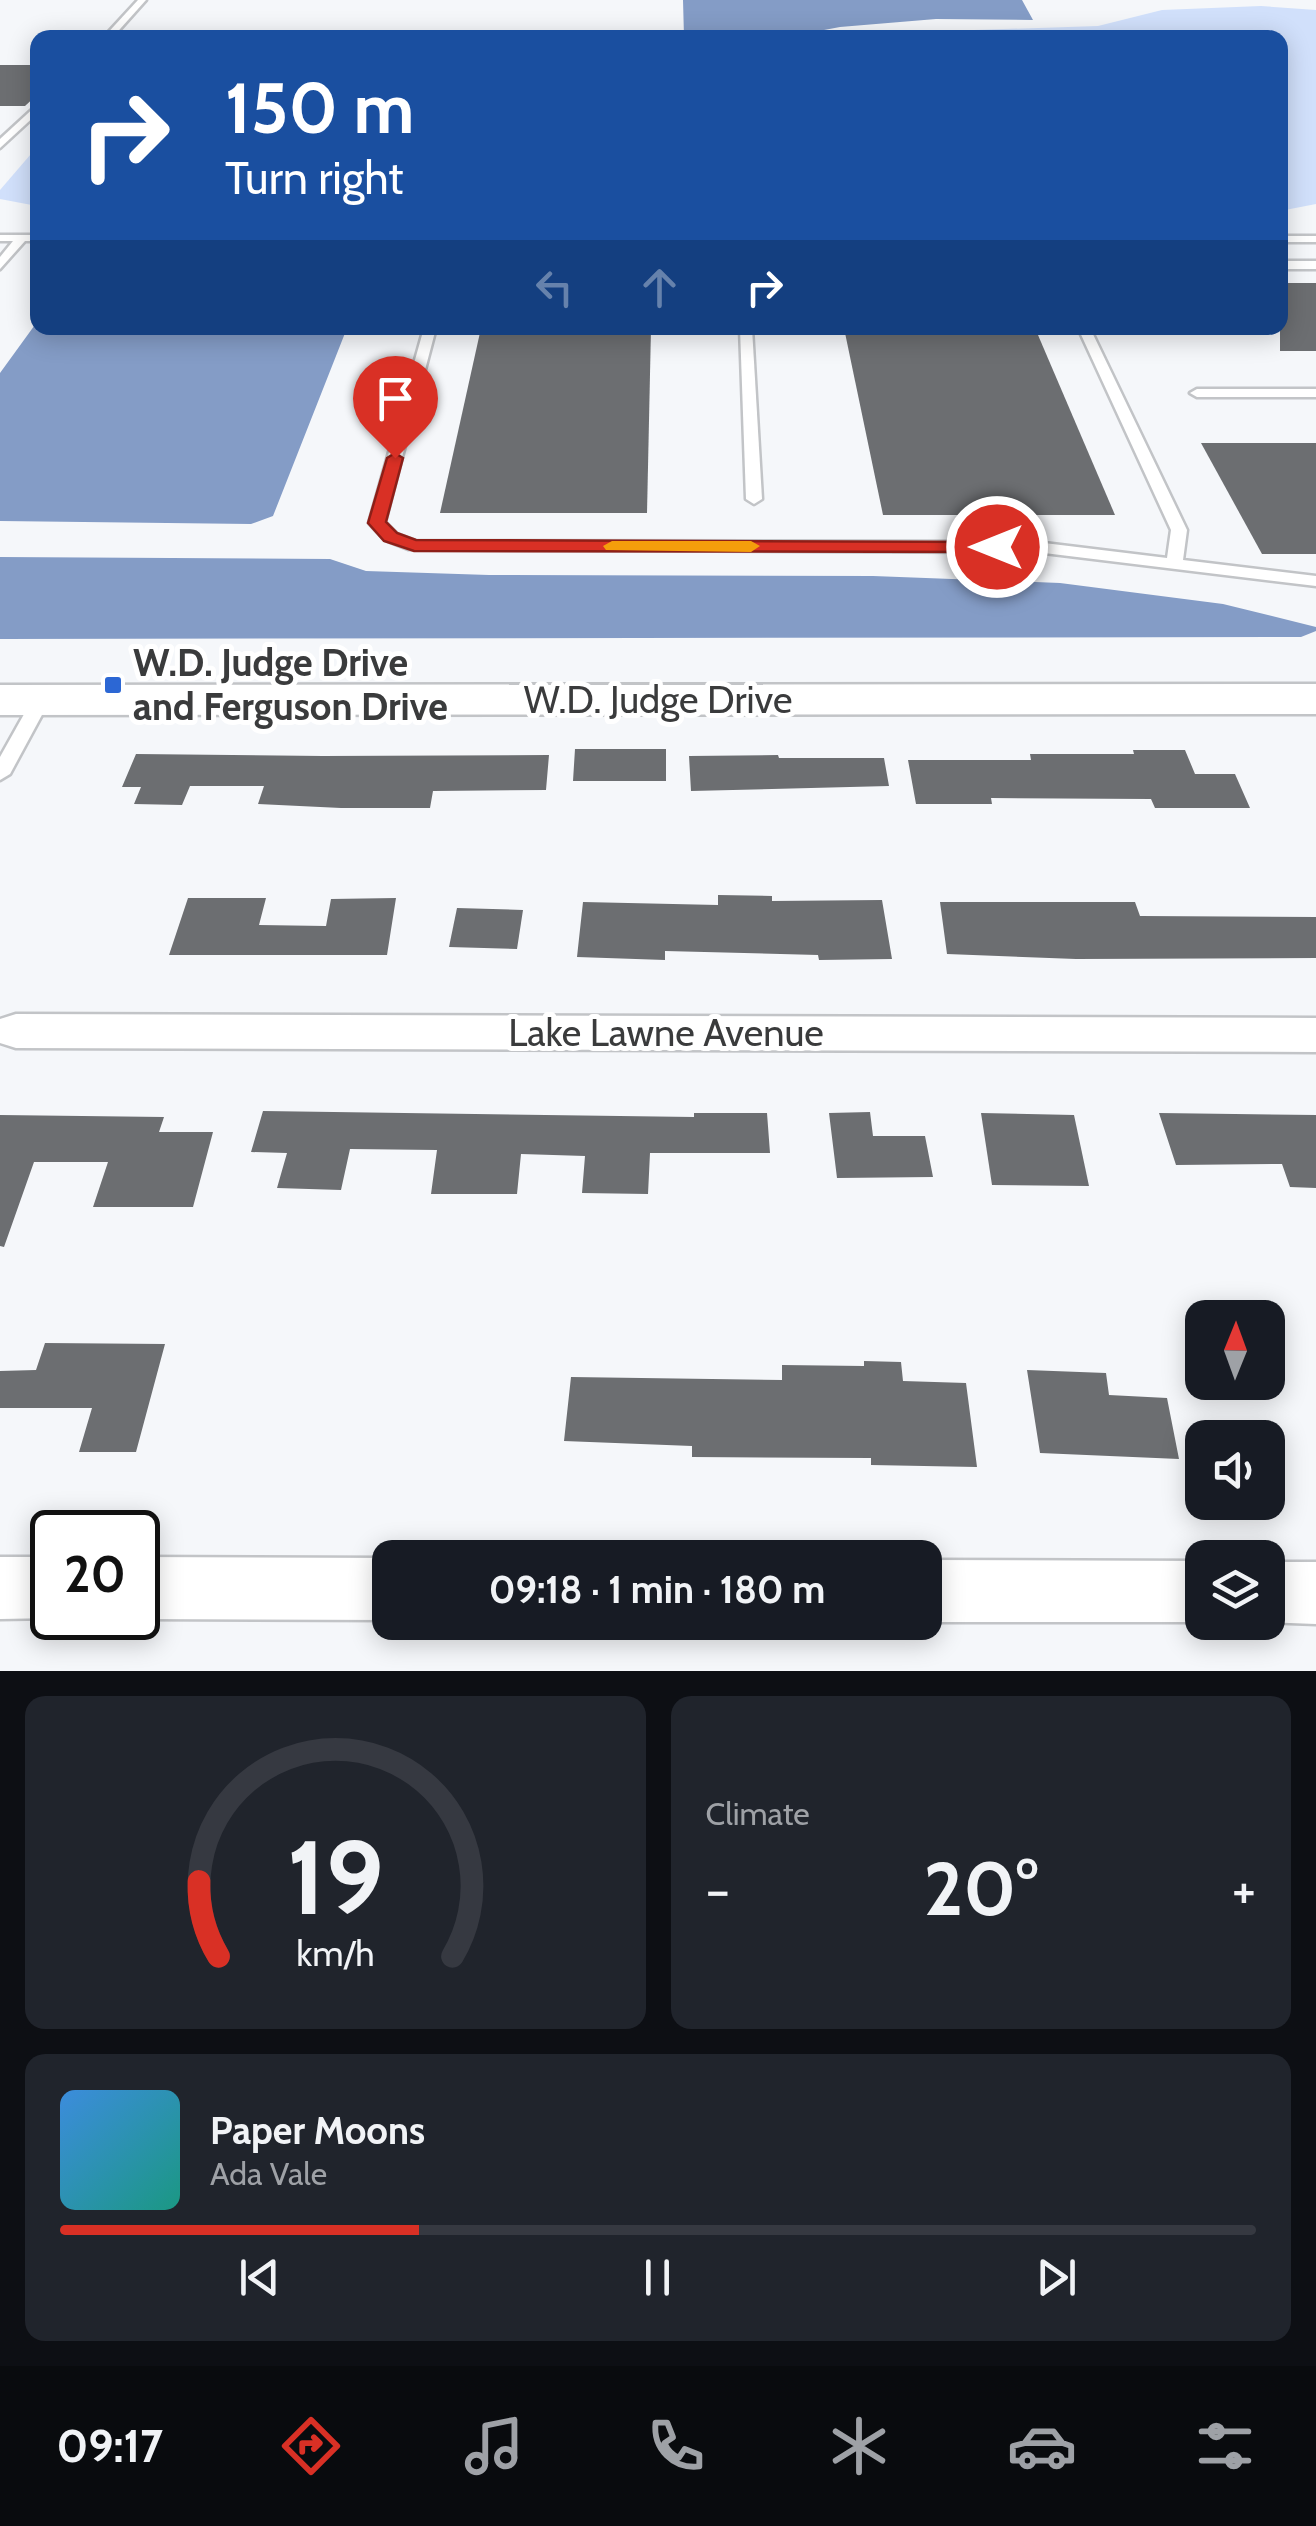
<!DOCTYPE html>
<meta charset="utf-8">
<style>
body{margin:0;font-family:Cabin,sans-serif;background:#20242c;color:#f1f3f6;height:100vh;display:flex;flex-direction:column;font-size:38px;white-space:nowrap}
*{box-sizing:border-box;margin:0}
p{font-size:32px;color:#9ea1a6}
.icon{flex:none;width:55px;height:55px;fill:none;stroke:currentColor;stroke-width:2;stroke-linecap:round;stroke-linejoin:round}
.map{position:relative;height:1671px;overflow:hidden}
.drawer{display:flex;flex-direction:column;gap:25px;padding:25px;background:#0d0f14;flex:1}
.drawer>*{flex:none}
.top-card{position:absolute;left:30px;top:30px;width:1258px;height:305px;border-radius:20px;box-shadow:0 5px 25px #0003;background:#1a4fa0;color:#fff;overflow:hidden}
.needle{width:65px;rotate:1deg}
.tools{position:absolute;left:1185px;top:1300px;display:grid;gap:20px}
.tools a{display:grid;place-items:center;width:100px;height:100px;border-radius:20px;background:#171b24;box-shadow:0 5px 25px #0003;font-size:50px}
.speed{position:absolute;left:30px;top:1510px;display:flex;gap:20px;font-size:50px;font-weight:700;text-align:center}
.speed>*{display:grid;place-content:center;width:130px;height:130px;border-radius:50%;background:#171b24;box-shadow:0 5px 25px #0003;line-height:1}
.speed .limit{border:5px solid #111;border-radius:15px;background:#fff;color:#111}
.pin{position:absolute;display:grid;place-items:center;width:85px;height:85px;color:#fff;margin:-102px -42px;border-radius:50% 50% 50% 0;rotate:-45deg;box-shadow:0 0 10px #0007}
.pin .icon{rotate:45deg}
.me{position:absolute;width:110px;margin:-55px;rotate:270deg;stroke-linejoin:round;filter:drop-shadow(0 0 8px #0008)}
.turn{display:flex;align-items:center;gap:35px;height:210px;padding:0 30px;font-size:45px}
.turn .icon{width:130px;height:130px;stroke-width:2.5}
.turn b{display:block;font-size:70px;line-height:85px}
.lanes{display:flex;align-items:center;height:95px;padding:0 30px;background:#0003;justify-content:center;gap:50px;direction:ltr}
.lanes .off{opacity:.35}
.big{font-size:75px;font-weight:800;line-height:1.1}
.drawer .card{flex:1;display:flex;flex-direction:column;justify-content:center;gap:15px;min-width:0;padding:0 35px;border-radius:20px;background:#20242c}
.drawer .dial{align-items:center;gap:0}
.dial svg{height:260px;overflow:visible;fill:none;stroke:#363941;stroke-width:7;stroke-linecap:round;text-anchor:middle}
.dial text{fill:#f1f3f6;stroke:none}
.song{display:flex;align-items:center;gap:30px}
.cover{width:120px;height:120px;border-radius:15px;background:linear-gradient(135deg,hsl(210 70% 55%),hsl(170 70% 35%))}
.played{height:10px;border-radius:5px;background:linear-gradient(90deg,#d93025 30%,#363941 30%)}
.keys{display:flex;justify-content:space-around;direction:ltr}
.heat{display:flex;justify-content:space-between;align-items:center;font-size:55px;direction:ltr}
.drawer .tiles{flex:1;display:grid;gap:25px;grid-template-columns:1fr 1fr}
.card:last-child{grid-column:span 2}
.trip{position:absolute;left:372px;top:1540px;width:570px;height:100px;border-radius:20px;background:#171b24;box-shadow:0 5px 25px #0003;font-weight:800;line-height:100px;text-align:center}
.dock{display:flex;height:160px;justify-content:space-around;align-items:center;background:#090b0e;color:#9ea1a6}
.dock .icon{width:70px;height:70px}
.dock .on{color:#d93025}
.dock b{font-size:45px;color:#f1f3f6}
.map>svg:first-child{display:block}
.green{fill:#d1e0fb}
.water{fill:#849cc6}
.building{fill:#6c6e71}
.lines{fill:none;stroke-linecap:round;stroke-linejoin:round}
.lane-casing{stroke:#c2c4c7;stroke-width:5}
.street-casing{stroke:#c2c4c7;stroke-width:5}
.secondary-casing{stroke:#c2c4c7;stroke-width:5}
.lane{fill:#fff;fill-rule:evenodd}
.street{fill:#fff;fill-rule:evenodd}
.secondary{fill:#fff;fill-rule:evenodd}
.route{fill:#d93025;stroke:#8d1f18;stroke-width:2.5}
.slow{fill:#f59e0b}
.poi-dot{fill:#2c67d4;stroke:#fff;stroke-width:4}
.labels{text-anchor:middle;stroke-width:10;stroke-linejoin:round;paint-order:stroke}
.poi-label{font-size:38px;font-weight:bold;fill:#3a3b3c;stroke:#fff;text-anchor:start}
.street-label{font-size:38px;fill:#3a3b3c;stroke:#fff}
</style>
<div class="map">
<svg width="1316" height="1671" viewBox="0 0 1316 1671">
<rect width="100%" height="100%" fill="#f5f7fa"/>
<g class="green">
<polygon points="1261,6 1316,10 1316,204 1280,211 1280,38 891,37 945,31 1098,26 1162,10"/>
<polygon points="37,147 37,206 0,199 0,190"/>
</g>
<g class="water">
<polygon points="683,0 1022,0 1033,20 936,19 840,27 787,37 684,37"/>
<polygon points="37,322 38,328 347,328 273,516 251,524 0,521 0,373"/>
<polygon points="0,557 330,559 366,571 489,575 873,576 1060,583 1223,604 1316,627 1316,631 1301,637 0,639"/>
</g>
<g class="building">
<polygon points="0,65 38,65 38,94 25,106 0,106"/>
<rect x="1280" y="283" width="36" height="68"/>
<polygon points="481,328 651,328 647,513 440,513"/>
<polygon points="844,328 1035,328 1115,515 883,515"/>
<polygon points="1201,443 1316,443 1316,554 1262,554"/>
<polygon points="575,749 666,749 666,781 573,781"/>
<polygon points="1133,750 1185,750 1195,774 1235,774 1250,808 1155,808 1151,799 991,798 992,804 916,804 908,760 1031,760 1030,754 1134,754"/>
<polygon points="136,754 323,756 549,755 546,790 433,791 430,808 341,808 258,804 264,786 190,786 182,805 134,804 141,787 122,787"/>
<polygon points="778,755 779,758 884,758 889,786 691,791 689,756"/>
<polygon points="718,895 772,896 772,901 882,900 892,959 819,960 818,955 665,951 665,960 577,957 583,902 718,905"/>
<polygon points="188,898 266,898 259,925 326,926 331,899 396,898 387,955 169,955"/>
<polygon points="940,902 1135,902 1140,916 1316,917 1316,958 1076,959 947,954"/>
<polygon points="457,908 523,910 517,949 449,947"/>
<polygon points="263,1111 694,1117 694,1113 767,1113 770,1153 650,1153 648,1194 582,1193 585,1156 521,1154 517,1194 431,1194 437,1150 350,1149 341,1190 277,1188 287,1153 251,1152"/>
<polygon points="870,1112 873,1136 925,1136 933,1177 837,1178 829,1113"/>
<polygon points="981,1113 1074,1115 1089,1186 992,1185"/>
<polygon points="1159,1113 1316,1115 1316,1188 1290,1187 1282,1164 1176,1165"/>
<polygon points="0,1115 164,1117 159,1132 213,1132 193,1207 93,1207 108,1162 34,1162 4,1247 0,1246"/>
<polygon points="45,1343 165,1344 136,1452 79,1452 92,1408 0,1408 0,1371 36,1370"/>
<polygon points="864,1361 901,1362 903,1381 966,1383 977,1467 871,1465 871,1458 692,1457 692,1446 564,1441 571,1377 782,1380 782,1365 864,1366"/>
<polygon points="1027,1370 1106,1373 1109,1395 1167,1398 1179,1459 1040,1453"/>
</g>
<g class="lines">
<g class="lane-casing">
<g id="lane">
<polygon points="138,0 146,0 112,38 103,38"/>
<polygon points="38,104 38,113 0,148 0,139"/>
<polygon points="0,235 38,235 38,241 25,241 0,269 0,257 13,241 0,241"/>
<rect x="1280" y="236" width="36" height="6"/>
<rect x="1280" y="261" width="36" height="8"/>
<polygon points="424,328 436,328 385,522 397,534 416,541 1036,542 1167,558 1171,530 1078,328 1090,328 1187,530 1183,560 1316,576 1316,586 1036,552 408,549 385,540 369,523"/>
<polygon points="740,328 752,328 762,499 754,504 746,499"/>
<polygon points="1316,389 1316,397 1197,397 1190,393 1197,389"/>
<polygon points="41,695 50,700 10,774 0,780 0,757 32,700"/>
</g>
</g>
<g class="street-casing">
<g id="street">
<polygon points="16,1014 1316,1018 1316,1052 16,1048 0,1043 0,1019"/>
<polygon points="0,1557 52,1557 55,1618 0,1619"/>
<polygon points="138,1557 390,1558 390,1620 138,1619 135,1618"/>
<polygon points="925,1560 1202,1561 1203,1622 925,1622"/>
<polygon points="1268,1562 1316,1562 1316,1624 1265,1622"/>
</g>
</g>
<g class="secondary-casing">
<polygon id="secondary" points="1316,684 1316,714 0,715 0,685"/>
</g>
<use href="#lane" class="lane"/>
<use href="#street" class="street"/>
<use href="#secondary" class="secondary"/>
</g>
<polygon class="route" points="395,453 403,458 386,522 397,533 416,540 997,542 1006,547 997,552 414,551 384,541 368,523 387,458"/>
<polygon class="slow" points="612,541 751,541 760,546 751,552 606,550 603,546"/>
<rect class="poi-dot" x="103" y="675" width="20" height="20" rx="5"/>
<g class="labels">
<g class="poi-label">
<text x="133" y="676">W.D. Judge Drive<tspan x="133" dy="44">and Ferguson Drive</tspan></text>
</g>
<g class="street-label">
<text x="658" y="713">W.D. Judge Drive</text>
<text x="666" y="1046">Lake Lawne Avenue</text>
</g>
</g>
</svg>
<div class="tools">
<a><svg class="needle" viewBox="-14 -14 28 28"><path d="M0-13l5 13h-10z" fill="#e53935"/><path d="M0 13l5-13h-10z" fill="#9ea1a6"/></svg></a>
<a><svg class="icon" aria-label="sound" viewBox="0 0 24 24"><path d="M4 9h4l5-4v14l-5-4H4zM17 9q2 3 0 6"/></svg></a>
<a><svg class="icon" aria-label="layers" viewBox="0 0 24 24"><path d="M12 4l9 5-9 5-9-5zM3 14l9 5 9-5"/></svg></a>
</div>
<div class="speed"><div class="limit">20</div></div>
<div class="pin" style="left:395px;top:458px;background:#d93025"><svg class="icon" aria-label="arrive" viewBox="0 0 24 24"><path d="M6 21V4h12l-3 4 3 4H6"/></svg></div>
<svg class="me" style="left:997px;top:547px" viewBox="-20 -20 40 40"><circle r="17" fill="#d93025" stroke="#fff" stroke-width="3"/><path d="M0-11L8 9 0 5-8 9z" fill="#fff"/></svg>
<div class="trip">09:18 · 1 min · 180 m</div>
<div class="top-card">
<div class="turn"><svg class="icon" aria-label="right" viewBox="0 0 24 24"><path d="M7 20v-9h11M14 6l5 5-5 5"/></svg><div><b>150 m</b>Turn right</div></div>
<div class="lanes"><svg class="icon off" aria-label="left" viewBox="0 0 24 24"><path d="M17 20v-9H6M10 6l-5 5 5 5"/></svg><svg class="icon off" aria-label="ahead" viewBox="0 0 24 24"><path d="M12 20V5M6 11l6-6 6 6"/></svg><svg class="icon" aria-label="right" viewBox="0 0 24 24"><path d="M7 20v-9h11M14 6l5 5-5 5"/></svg></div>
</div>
</div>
<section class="drawer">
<div class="tiles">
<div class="card dial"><svg viewBox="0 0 100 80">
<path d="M14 69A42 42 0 1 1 86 69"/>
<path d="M14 69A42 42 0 0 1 8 46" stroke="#d93025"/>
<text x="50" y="56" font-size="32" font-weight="700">19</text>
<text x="50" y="72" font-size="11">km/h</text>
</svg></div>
<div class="card"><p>Climate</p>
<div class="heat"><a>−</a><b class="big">20°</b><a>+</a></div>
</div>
<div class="card">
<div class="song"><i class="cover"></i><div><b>Paper Moons</b><p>Ada Vale</p></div></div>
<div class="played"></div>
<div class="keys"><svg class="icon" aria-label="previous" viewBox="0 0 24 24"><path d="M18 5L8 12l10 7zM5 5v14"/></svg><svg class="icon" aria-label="pause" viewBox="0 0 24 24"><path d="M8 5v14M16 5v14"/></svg><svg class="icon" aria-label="next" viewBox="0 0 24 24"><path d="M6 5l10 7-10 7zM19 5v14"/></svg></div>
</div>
</div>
</section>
<nav class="dock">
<b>09:17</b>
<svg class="icon on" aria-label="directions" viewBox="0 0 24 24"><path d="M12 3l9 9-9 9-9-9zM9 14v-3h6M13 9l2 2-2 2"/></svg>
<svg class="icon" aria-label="music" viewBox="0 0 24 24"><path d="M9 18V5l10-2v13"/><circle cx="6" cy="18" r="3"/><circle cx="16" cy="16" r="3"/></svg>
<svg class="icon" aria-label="phone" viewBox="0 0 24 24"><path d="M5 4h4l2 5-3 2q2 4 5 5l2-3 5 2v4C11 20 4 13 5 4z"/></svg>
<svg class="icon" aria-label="climate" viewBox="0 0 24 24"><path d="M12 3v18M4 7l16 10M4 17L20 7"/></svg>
<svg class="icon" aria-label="car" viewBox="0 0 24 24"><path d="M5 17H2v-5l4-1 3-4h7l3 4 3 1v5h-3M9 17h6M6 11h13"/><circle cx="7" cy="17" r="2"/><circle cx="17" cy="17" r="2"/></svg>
<svg class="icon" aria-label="filters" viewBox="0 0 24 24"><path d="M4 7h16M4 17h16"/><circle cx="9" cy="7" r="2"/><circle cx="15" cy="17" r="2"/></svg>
</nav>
